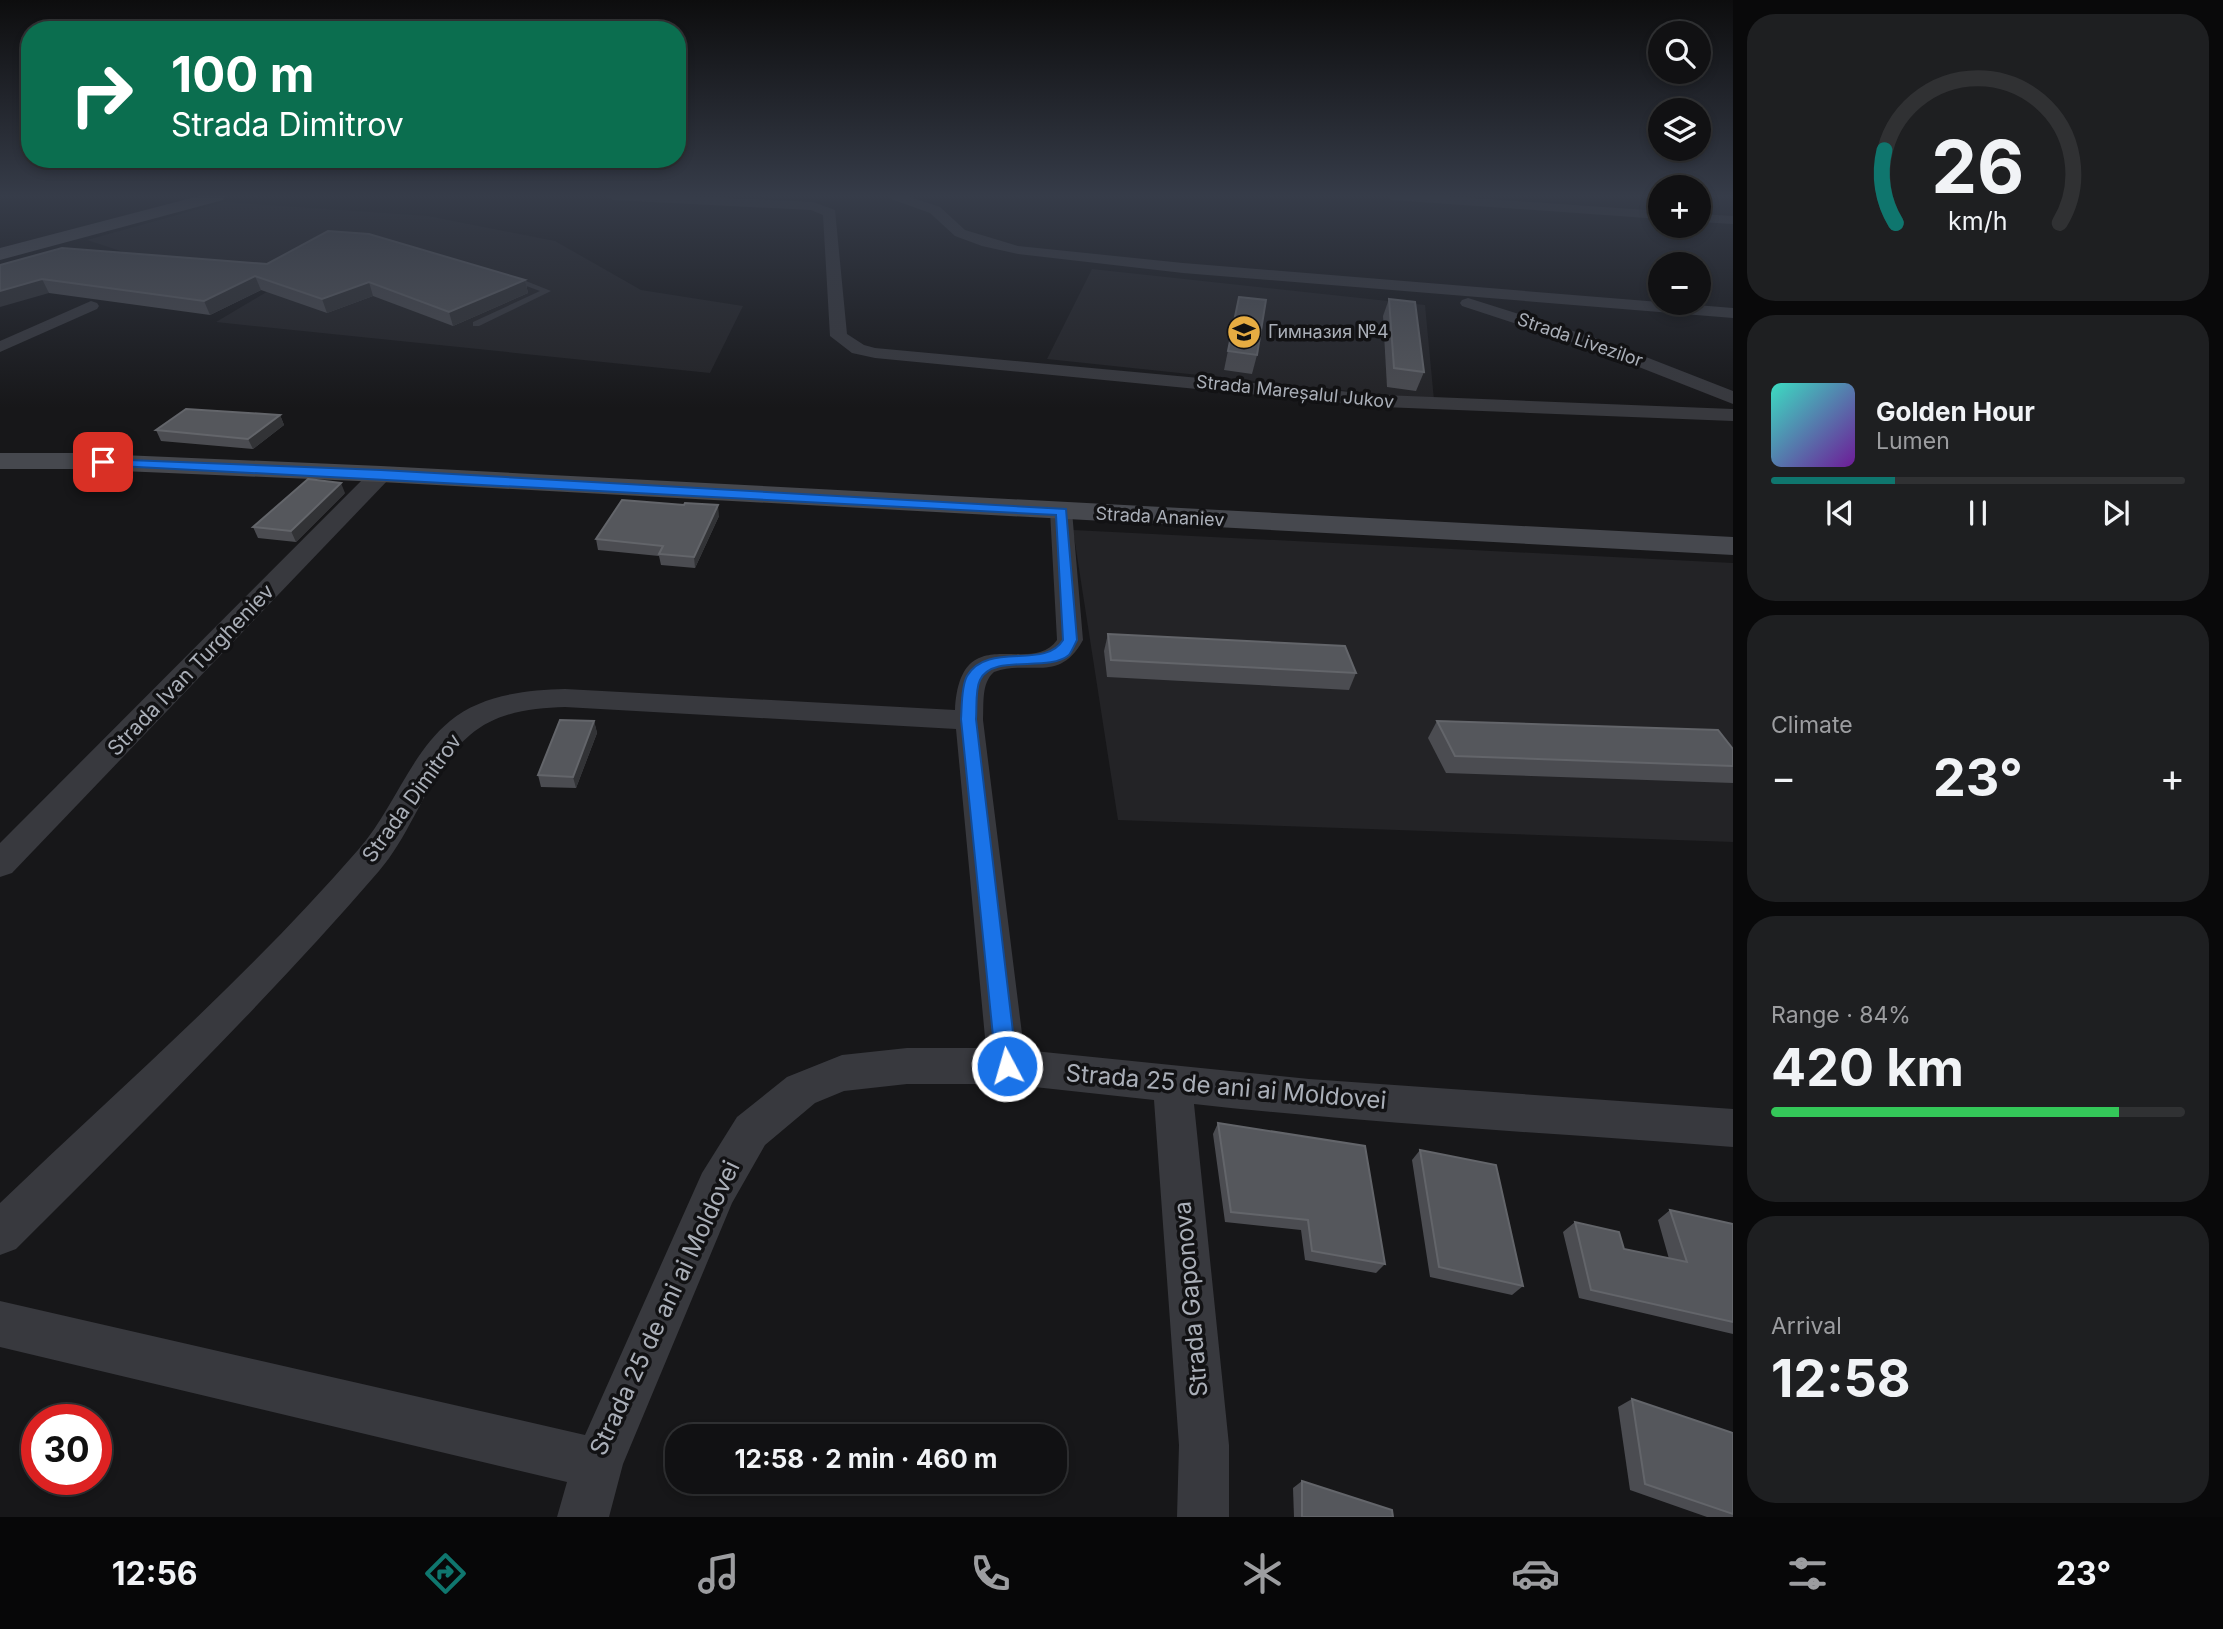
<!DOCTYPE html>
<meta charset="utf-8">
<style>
body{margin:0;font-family:Inter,sans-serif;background:#1e1f21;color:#f1f3f6;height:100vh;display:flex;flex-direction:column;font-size:26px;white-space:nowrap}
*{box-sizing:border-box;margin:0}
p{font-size:23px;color:#9c9da0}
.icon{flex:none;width:38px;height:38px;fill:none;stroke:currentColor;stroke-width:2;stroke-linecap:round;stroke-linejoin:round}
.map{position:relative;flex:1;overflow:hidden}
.drawer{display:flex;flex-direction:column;gap:14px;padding:14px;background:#09090a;width:490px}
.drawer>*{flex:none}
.top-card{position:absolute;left:21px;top:21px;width:665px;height:147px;border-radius:28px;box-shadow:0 4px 10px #0003,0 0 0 2px #303133;background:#0b6e4f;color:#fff;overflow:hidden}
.fabs{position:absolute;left:1648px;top:21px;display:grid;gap:14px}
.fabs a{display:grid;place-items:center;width:63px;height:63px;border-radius:50%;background:#111113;box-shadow:0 4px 10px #0003,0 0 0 2px #303133;font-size:35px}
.speed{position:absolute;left:21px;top:1404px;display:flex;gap:14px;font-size:35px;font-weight:700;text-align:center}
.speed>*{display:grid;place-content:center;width:91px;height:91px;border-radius:50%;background:#111113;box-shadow:0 4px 10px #0003,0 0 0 2px #303133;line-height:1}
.speed .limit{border:10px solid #d22;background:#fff;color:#111}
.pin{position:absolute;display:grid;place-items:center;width:60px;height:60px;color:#fff;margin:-30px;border-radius:14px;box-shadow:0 4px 10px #0006}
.me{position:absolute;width:77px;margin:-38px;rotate:354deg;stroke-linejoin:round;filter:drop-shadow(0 0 5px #0008)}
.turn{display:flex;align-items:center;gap:24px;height:147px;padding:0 35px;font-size:32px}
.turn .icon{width:91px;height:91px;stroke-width:2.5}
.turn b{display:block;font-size:49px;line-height:60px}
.big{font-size:52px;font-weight:700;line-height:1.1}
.drawer .tile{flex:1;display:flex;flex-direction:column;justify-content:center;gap:10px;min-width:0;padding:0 24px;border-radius:28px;background:#1e1f21}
.drawer .dial{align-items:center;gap:0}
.dial svg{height:182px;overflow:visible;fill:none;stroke:#303133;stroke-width:7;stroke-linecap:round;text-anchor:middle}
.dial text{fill:#f1f3f6;stroke:none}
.song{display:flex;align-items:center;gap:21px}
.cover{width:84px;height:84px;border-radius:10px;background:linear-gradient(135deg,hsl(170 70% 55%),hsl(280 70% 35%))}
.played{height:7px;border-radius:4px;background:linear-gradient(90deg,#0f766e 30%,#303133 30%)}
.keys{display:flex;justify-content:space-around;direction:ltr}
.heat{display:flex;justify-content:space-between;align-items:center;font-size:38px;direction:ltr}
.charge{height:10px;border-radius:5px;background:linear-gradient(90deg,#34c759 84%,#303133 0)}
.trip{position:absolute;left:665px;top:1424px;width:402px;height:70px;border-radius:28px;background:#111113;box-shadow:0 4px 10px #0003,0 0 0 2px #303133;font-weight:700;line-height:70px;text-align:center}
.tabs{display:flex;height:112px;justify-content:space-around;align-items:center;background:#070708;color:#9c9da0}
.tabs .icon{width:49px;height:49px}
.tabs .active{color:#0f766e}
.tabs b{font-size:32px;color:#f1f3f6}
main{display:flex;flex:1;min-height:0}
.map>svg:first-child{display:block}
.built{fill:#232326}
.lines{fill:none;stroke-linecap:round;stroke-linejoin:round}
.lane{fill:#38393e;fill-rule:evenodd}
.street{fill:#38393e;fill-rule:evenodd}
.secondary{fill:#46484e;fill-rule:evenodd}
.primary{fill:#54565c;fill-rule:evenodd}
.wall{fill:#4b4c51}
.shaded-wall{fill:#323336}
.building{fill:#55575c;stroke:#63656a;stroke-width:2}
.route{fill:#1a73e8;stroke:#114b97;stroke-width:2}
.labels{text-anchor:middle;stroke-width:7;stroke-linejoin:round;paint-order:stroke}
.far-poi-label{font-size:18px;fill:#aaafb8;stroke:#121214;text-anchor:start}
.far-street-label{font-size:18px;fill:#aaafb8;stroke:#121214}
.street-label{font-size:21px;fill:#aaafb8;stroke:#121214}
.near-street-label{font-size:24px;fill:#aaafb8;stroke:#121214}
</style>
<main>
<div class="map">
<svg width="1733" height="1517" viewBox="0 0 1733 1517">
<rect width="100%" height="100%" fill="#171719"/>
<g class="built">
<polygon points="224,202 428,216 555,241 641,290 743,306 710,373 216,322 290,278 166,266 87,240"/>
<polygon points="1092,269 1425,305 1434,400 1047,359"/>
<polygon points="1073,530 1733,563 1733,842 1118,820"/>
</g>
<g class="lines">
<polygon class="lane" points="521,279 551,291 479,326 473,326 473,322 540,291 518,283 518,279"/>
<g class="street">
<polygon points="607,196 685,196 813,202 835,210 847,334 864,345 875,348 1383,395 1733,409 1733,421 1383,407 875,358 852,353 830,336 823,215 811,210 613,200"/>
<polygon points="890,196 907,196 940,207 965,230 1018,246 1183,263 1733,308 1733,318 1183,273 1018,254 982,246 955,236 930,213 891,199"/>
<polygon points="1386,196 1443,196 1661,211 1661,219 1392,200"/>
<polygon points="1699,214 1733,216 1733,224 1699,222"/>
<polygon points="1468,298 1605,341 1733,391 1733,404 1593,349 1462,306 1460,303 1462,300"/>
<polygon points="91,301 97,303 99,306 97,309 0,352 0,341"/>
<polygon points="381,468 389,469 392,474 389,479 12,873 0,877 0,843 373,469"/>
<path d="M1061,504l8,2 3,5 11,129c-24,44 -52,19 -89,32 -13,11 -10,32 -11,48l41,330 285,29 424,30v38c-180,-14 -360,-23 -539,-43l35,341v72h-52l2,-72 -25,-345 -147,-16h-100l-63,7 -29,12 -50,42 -33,58 -109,261 -14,53h-52l10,-35 -567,-135v-46l585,134 117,-262 35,-56 50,-40 55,-22 65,-7h79l-30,-319 -391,-22c-34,1 -68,5 -95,28 -41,35 -55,94 -91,136 -114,132 -239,254 -363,378l-16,6v-52c121,-116 248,-226 358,-353 35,-39 51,-95 92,-129 31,-26 76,-31 115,-32l390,21c5,-94 75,-32 102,-70l-7,-129 3,-5z"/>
</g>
<polygon class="secondary" points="0,453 75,453 381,466 1733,537 1733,555 381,482 75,469 0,469"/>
<polygon class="primary" points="199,196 225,196 223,200 0,260 0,248"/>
</g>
<g class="wall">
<polygon points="267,264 525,280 528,293 453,326 373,296 327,313 261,290 210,315 49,293 0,265"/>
<polygon points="1239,297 1257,355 1252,374 1224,370"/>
<polygon points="1389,299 1424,372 1416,391 1387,387 1383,316"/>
<polygon points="280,415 284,425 253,449 161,441 156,430"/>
<polygon points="345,493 296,542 258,538 253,527"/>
<polygon points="719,516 695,568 661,565 659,556 598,550 596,539"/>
<polygon points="1108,634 1356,673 1349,690 1107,677 1104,651"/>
<polygon points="594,721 597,733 576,788 541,787 538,775"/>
<polygon points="1437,721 1733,749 1733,783 1446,773 1428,738"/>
<polygon points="1218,1123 1385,1264 1376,1273 1305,1260 1301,1230 1225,1222 1213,1134"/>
<polygon points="1420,1150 1523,1286 1512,1295 1430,1277 1412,1160"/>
<polygon points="1670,1210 1733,1224 1733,1334 1579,1298 1563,1232 1575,1222 1624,1249 1669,1259 1658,1220"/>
<polygon points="1632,1399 1733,1433 1733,1517 1707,1517 1630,1490 1618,1407"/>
<polygon points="1302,1481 1393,1517 1294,1517 1293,1488"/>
</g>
<g class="shaded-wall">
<polygon points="255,276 261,290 210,315 204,301"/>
<polygon points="42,279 49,293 0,307 0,291"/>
<polygon points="525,280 528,293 453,326 449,312"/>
<polygon points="369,282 373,296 327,313 322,299"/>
<polygon points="280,415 284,425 253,449 248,439"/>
<polygon points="341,483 345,493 296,542 291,531"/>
<polygon points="718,505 719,516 695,568 694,557"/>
<polygon points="594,721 597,733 576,788 573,777"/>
</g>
<g class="building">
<polygon points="328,231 369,234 525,280 449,312 369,282 322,299 255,276 204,301 42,279 0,291 0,265 62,248 267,264"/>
<polygon points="1239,297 1266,300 1257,355 1228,351"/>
<polygon points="1389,299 1415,302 1424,372 1394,368"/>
<polygon points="186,409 280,415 248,439 156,430"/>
<polygon points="308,479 341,483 291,531 253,527"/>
<polygon points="622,500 684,505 685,503 718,505 694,557 659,554 663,546 596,539"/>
<polygon points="1108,634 1345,646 1356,673 1111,660"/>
<polygon points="560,720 594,721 573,777 538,775"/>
<polygon points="1437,721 1718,730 1733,749 1733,766 1455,756"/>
<polygon points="1218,1123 1365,1146 1385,1264 1312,1251 1308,1220 1231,1212"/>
<polygon points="1420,1150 1496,1165 1523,1286 1439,1267"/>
<polygon points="1670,1210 1733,1224 1733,1322 1591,1290 1575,1222 1619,1232 1624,1249 1687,1262"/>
<polygon points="1632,1399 1733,1433 1733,1514 1645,1484"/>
<polygon points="1302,1481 1392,1510 1393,1517 1302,1517"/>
</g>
<linearGradient id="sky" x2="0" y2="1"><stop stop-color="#0d0d0e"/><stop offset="0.48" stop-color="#363c49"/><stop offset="1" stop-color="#363c49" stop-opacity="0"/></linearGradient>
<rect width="1733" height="408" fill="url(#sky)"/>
<path class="route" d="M103,459l278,11 685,39 11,131c-2,4 -5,11 -8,15 -21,18 -76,-2 -89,25 -5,10 -3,28 -4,39l41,347 -3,7 -7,2 -8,-2 -3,-7 -35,-347c1,-12 0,-32 6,-43 21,-35 78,-6 96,-36l-7,-125 -957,-50 -2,-3z"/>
<defs>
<g id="school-disc" transform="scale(1.75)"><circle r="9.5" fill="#e6ac42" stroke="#121214"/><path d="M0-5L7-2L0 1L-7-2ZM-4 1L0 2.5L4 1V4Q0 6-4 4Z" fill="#111"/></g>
</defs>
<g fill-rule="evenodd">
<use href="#school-disc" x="1244" y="332"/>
</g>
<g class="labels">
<g class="far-poi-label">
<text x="1268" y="338">Гимназия №4</text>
</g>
<g class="far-street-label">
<text transform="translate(1580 340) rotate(19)" y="6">Strada Livezilor</text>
<text transform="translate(1295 392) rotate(6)" y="6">Strada Mareșalul Jukov</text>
<text transform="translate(1160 517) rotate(3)" y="6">Strada Ananiev</text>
</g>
<g class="street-label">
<text transform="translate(191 670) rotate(-46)" y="7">Strada Ivan Turgheniev</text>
<text transform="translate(412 798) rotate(-54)" y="7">Strada Dimitrov</text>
</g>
<g class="near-street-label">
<text transform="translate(1226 1087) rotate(5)" y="8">Strada 25 de ani ai Moldovei</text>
<text transform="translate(1191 1299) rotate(-95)" y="8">Strada Gaponova</text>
<text transform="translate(665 1308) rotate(-65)" y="8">Strada 25 de ani ai Moldovei</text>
</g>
</g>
</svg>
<div class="fabs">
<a><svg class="icon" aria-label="search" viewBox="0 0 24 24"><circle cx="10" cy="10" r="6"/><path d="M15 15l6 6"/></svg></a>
<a><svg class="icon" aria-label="layers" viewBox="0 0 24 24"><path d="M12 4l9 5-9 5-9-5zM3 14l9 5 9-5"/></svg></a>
<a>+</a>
<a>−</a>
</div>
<div class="speed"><div class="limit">30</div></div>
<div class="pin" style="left:103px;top:462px;background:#d93025"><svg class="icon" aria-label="arrive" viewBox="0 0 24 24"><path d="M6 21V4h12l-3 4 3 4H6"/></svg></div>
<svg class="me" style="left:1007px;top:1066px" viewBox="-20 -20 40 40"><circle r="17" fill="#1a73e8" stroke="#fff" stroke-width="3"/><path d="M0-11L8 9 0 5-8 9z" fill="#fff"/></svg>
<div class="trip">12:58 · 2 min · 460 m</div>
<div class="top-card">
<div class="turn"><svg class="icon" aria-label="right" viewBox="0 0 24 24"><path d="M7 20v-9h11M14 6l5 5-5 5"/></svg><div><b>100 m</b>Strada Dimitrov</div></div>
</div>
</div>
<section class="drawer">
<div class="tile dial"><svg viewBox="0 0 100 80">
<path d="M14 69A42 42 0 1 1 86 69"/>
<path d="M14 69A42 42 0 0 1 9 37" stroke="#0f766e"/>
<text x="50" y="56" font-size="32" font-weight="700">26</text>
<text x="50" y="72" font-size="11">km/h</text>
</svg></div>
<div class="tile">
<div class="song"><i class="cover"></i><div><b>Golden Hour</b><p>Lumen</p></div></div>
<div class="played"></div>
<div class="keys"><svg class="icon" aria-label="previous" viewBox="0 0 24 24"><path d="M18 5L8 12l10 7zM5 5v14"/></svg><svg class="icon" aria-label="pause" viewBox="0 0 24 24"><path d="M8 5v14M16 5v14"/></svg><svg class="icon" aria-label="next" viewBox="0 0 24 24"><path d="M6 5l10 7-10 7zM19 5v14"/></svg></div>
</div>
<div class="tile"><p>Climate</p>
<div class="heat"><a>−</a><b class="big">23°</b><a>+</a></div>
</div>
<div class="tile"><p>Range · 84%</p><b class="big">420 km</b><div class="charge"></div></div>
<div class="tile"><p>Arrival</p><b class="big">12:58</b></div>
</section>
</main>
<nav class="tabs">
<b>12:56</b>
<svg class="icon active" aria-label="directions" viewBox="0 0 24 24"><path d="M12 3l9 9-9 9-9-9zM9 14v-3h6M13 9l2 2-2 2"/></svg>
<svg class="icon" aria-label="music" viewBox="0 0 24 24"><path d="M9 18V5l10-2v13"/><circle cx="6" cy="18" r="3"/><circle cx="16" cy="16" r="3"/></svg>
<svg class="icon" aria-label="phone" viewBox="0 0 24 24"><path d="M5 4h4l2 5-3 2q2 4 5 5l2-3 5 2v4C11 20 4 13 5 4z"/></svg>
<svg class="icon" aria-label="climate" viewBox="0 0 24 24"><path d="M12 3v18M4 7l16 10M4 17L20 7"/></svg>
<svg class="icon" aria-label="car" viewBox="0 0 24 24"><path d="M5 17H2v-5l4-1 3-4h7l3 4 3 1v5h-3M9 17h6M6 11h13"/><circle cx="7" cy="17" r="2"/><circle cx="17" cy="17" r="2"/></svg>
<svg class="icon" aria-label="filters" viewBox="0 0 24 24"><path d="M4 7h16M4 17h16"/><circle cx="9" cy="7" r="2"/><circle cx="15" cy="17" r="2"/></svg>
<b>23°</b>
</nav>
